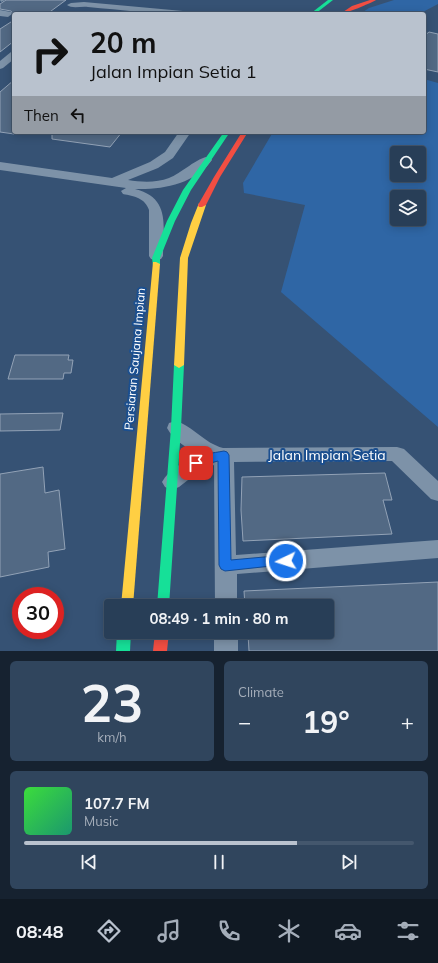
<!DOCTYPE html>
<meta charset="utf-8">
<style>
body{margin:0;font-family:Mulish,sans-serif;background:#30455d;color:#f1f3f6;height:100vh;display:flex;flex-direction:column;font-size:15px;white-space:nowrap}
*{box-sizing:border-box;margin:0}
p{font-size:13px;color:#a5aeba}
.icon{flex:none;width:22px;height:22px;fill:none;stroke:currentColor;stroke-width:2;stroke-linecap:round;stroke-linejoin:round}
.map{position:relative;height:651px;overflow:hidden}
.drawer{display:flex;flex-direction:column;gap:10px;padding:10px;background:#162230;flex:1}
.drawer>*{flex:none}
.top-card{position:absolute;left:12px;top:12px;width:414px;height:122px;border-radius:4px;box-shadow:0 2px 10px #0003,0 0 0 1px #44576d;background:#b9c2ce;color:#111;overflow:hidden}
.buttons{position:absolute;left:390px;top:146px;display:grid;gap:8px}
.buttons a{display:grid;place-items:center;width:36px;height:36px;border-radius:4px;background:#283e57;box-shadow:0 2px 10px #0003,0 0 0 1px #44576d;font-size:20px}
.speed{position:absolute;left:12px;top:587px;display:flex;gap:8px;font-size:20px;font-weight:700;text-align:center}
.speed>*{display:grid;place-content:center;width:52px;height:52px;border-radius:50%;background:#283e57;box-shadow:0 2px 10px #0003,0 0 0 1px #44576d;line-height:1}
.speed .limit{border:6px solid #d22;background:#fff;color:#111}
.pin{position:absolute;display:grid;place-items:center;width:34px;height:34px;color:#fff;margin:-17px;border-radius:8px;box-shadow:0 2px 6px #0006}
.me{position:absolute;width:44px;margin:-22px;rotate:266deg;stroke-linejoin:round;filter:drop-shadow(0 0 3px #0008)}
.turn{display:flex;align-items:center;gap:14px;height:84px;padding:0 12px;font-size:18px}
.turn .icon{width:52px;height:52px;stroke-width:2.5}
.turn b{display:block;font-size:28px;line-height:34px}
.then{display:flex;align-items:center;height:38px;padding:0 12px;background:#0003;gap:8px;font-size:15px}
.big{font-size:30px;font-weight:700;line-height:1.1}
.drawer .card{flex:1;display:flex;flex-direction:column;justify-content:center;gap:6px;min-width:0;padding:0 14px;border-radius:6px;background:#30455d}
.drawer .dial{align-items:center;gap:0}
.dial b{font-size:52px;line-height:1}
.song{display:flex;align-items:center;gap:12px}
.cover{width:48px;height:48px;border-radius:6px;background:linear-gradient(135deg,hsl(120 70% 55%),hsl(160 70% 35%))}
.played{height:4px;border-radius:2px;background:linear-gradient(90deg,#b9c2ce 70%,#44576d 70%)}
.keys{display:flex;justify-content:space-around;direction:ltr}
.heat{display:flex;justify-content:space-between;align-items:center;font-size:22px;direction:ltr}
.drawer .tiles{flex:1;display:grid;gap:10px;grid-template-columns:1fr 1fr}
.card:last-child{grid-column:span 2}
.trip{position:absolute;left:104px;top:599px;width:230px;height:40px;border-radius:4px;background:#283e57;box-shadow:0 2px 10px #0003,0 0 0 1px #44576d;font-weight:700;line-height:40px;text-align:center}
.tab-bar{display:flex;height:64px;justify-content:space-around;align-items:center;background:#101923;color:#a5aeba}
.tab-bar .icon{width:28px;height:28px}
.tab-bar .current{color:#b9c2ce}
.tab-bar b{font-size:18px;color:#f1f3f6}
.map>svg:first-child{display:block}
.green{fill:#2f66a5;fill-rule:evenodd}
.building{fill:#526984;stroke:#92a2b6}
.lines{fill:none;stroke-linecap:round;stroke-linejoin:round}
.street{fill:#7d92a8;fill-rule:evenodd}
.fast{fill:#16e098;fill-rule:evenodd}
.slow{fill:#ffcf43;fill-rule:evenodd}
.jam{fill:#f24e42;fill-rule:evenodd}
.route{fill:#1a73e8;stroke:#114b97}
.labels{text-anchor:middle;stroke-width:4;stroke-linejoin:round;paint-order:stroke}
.street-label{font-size:12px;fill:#fff;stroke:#1b4f8f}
.near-street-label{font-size:14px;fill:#fff;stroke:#1b4f8f}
</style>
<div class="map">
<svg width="438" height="651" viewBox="0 0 438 651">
<rect width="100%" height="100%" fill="#365274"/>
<g class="green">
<polygon points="394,0 438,0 438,4 419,14 360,14 369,8"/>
<path d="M424,79l14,4v344l-157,-135 24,-87 -61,-12 -1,-10 30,-51h151zM397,153h22v22h-22zM397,197h22v22h-22z"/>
</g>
<g class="building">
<polygon points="6,0 66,0 47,14 13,14 11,11 0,9 0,4"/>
<polygon points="14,20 14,41 0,52 0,29"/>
<polygon points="429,32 438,34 438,72 424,69 424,36"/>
<polygon points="14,80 14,134 0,132 0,92"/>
<polygon points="52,132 122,132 110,147 52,139"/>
<polygon points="15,355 69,355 68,360 73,360 71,373 64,373 63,379 8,379"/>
<polygon points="63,413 60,430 0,431 0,414"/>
<polygon points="43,467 45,493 59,490 65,549 48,552 49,567 0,577 0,474"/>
<polygon points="385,473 392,500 383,500 392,534 243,541 241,510 242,477"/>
<polygon points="438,582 438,651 249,651 248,634 327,632 327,606 245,606 244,591"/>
</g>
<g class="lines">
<g class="street">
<polygon points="0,0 5,0 1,2"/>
<path d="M84,2l99,9 4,3c-33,0 -66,-4 -99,-7 -7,-1 -16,2 -21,-2l4,-2z"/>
<polygon points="0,10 11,12 12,14 8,17 0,16"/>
<polygon points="14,51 14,59 3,68 0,69 0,61 11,52"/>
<path d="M179,132h12l-18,26 -15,10 -30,12c13,2 28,3 41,-2 12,-4 31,-23 41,-21l2,3c-17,24 -50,30 -77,29 36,9 28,37 28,67l-2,3 -5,1 -5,-1 -2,-3v-46c-4,-12 -15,-14 -26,-16l-2,-3 5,-3 -126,-18v-8l112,16 38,-16 15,-10z"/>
<path d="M176,421c17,5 28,22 47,27l174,-1 7,2 34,32v20l-7,-2 -39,-38 -158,1 2,93 202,-15v18l-201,16v32h-22l-1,-141 -17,8 -18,14 -7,3 -7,-3 -3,-5c7,-13 24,-22 38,-27 -12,-6 -27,-15 -33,-27l2,-5z"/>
<rect x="214" y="632" width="24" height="19"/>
</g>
<g class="fast">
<polygon points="328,0 333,0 315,14 310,14"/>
<polygon points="224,132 230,132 191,190 175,221 160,258 160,264 156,266 153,266 152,258 167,221 183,190"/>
<polygon points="179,362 184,365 181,428 169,606 157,606 171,428 174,365"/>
<polygon points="117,632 131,632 130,651 116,651"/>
</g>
<g class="slow">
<polygon points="199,203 202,203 206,205 188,258 184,365 179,368 174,365 180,258 191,223"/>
<polygon points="153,262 156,262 160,264 133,606 121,606"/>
</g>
<g class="jam">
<path d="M370,0h6c-5,3 -31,14 -36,14l12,-8z"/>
<polygon points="242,132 248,132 220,177 206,205 202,207 199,207 198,205 214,177"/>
<polygon points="155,632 169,632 167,651 153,651"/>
</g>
</g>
<path class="route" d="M224,451l3,1 2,3 2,105 55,-5 4,2 2,4 -2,3 -65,7 -4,-2 -2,-4 -1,-104 -22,6 -4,-1 -1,-3c5,-9 23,-10 33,-12z"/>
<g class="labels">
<g class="street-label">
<text transform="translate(135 359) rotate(-85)" y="4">Persiaran Saujana Impian</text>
</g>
<g class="near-street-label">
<text x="327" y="460">Jalan Impian Setia</text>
</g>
</g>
</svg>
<div class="buttons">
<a><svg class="icon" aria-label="search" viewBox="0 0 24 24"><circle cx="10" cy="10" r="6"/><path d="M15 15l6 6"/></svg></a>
<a><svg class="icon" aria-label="layers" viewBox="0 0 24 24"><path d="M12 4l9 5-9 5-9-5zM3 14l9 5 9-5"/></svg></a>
</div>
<div class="speed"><div class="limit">30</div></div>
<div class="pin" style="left:196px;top:463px;background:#d93025"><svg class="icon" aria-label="arrive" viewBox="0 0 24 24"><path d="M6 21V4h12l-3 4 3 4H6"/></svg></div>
<svg class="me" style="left:286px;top:561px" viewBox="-20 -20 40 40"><circle r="17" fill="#1a73e8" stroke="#fff" stroke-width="3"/><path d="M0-11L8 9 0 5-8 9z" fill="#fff"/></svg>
<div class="trip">08:49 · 1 min · 80 m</div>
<div class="top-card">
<div class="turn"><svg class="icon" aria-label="right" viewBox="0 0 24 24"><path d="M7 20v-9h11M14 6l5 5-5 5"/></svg><div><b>20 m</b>Jalan Impian Setia 1</div></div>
<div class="then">Then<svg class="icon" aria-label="left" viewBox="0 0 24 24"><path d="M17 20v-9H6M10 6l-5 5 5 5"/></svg></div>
</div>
</div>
<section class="drawer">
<div class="tiles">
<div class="card dial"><b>23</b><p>km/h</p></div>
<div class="card"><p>Climate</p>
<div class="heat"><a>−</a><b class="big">19°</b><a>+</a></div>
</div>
<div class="card">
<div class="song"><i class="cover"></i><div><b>107.7 FM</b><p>Music</p></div></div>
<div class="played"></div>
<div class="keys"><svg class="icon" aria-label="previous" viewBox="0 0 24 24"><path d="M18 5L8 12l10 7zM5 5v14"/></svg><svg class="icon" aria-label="pause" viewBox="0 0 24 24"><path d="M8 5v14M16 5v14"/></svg><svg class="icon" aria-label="next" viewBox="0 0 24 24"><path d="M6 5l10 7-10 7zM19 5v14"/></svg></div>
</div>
</div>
</section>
<nav class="tab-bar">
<b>08:48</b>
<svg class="icon current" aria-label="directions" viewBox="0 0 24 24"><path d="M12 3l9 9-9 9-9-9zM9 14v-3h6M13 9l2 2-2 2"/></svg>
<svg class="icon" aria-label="music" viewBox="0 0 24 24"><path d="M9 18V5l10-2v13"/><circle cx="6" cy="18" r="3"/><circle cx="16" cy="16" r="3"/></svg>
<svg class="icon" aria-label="phone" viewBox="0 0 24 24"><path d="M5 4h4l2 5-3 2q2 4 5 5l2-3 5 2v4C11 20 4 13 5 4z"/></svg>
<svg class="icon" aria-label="climate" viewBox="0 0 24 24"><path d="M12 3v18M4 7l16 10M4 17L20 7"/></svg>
<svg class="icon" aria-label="car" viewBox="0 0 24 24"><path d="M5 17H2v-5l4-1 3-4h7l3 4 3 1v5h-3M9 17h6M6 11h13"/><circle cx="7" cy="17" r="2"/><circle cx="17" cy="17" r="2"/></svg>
<svg class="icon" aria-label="filters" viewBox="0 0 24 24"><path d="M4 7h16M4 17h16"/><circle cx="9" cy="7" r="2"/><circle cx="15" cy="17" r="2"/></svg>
</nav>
